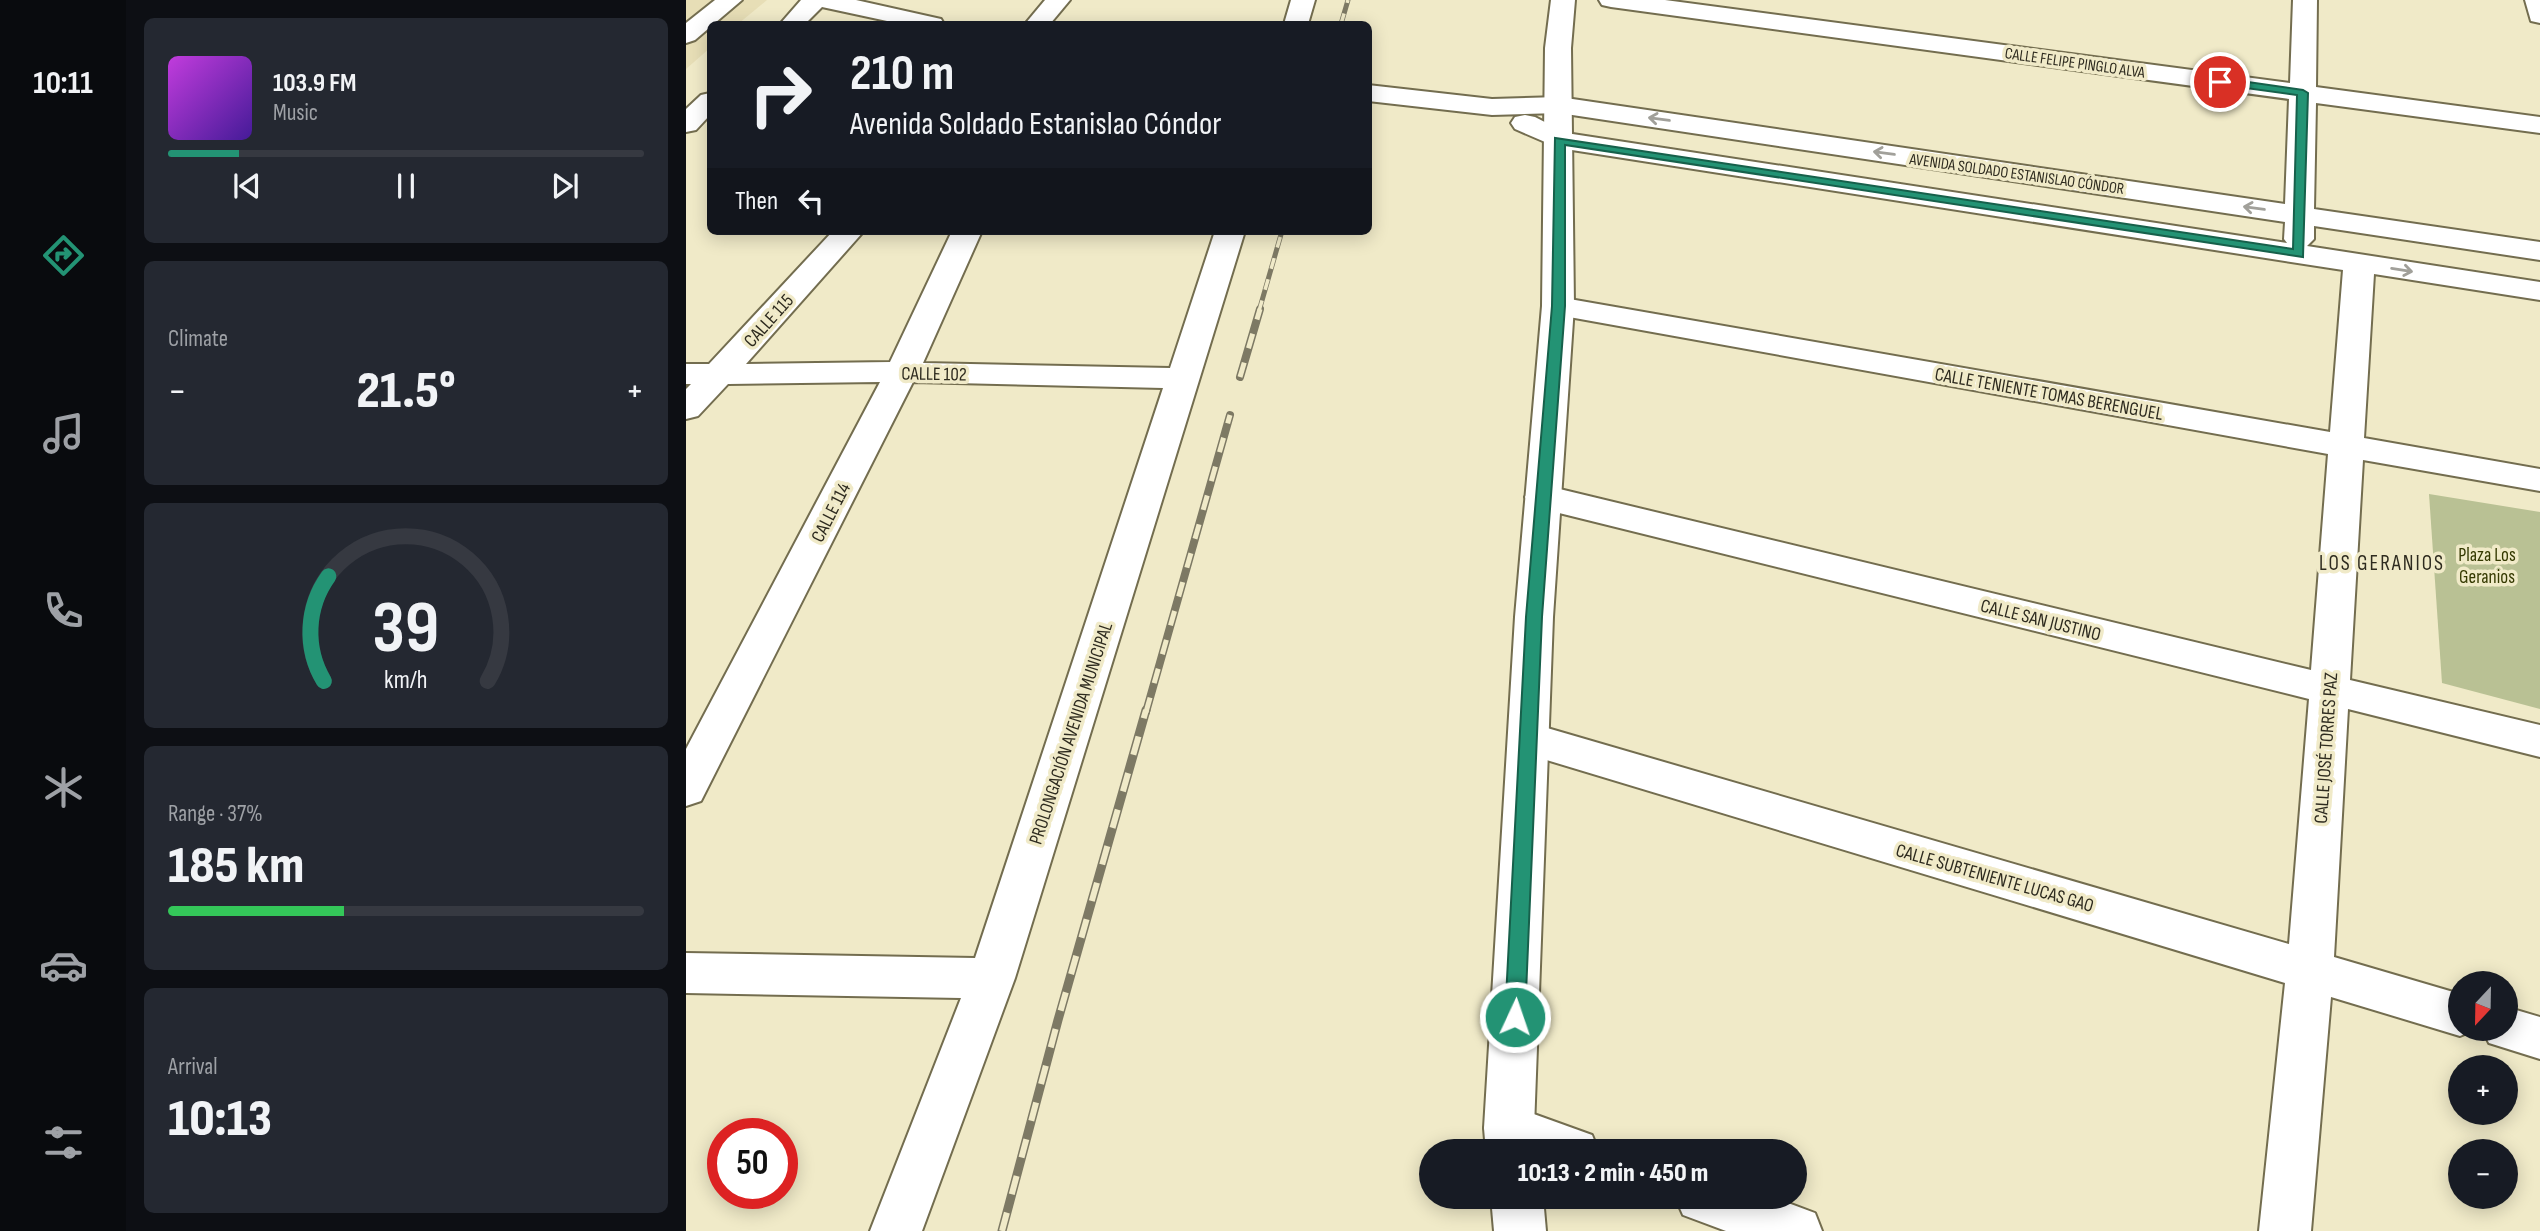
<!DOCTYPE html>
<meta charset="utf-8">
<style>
body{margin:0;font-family:"Sofia Sans Condensed",sans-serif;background:#242831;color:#f1f3f6;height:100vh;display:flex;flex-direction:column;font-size:26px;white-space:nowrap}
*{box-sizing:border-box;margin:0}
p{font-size:23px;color:#9ea1a6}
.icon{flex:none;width:38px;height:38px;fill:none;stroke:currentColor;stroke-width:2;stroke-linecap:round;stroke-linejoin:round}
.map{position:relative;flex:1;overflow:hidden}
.details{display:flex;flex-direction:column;gap:18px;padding:18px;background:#0d0f14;width:560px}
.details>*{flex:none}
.guide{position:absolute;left:21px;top:21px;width:665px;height:214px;border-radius:10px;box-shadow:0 4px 18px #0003;background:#171b24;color:#f1f3f6;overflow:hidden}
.needle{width:46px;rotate:202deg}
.tools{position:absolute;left:1762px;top:971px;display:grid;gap:14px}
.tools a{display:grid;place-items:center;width:70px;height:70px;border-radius:50%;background:#171b24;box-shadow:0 4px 18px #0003;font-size:35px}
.speed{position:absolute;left:21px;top:1118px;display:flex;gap:14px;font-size:35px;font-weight:700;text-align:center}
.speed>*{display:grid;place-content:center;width:91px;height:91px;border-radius:50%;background:#171b24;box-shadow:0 4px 18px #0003;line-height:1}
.speed .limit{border:10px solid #d22;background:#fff;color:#111}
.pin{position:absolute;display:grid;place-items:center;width:60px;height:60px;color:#fff;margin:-30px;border:4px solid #fff;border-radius:50%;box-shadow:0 2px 7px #0007}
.me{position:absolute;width:77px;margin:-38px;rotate:3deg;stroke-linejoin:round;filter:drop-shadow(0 0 5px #0008)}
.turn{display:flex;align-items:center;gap:24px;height:147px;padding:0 28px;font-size:32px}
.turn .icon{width:91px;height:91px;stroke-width:2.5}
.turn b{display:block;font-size:49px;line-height:60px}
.then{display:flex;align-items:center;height:66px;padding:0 28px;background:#0003;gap:14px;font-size:26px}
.big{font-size:52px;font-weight:800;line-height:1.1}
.details .card{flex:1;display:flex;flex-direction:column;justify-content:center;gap:10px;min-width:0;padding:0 24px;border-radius:10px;background:#242831}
.details .dial{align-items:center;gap:0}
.dial svg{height:182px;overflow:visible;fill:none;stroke:#363941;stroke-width:7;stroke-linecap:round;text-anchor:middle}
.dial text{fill:#f1f3f6;stroke:none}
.song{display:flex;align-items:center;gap:21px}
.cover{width:84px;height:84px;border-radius:10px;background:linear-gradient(135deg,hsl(290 70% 55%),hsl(260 70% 35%))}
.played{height:7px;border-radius:4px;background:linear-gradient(90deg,#239374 15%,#363941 15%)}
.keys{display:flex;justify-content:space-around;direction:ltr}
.heat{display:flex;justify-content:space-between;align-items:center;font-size:38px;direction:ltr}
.charge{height:10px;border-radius:5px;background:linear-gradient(90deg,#34c759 37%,#363941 0)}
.trip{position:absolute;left:733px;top:1139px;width:388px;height:70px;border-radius:35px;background:#171b24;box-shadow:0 4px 18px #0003;font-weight:800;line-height:70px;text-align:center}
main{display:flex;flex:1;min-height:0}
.tab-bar{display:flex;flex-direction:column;width:126px;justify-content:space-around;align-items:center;background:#090b0e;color:#9ea1a6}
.tab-bar .icon{width:49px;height:49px}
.tab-bar .active{color:#239374}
.tab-bar b{font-size:32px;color:#f1f3f6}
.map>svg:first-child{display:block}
.built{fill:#e7deb6}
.green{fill:#b9c194}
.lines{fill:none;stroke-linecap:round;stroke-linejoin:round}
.minor-casing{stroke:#736d4f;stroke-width:4}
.major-casing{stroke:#736d4f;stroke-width:4}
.minor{fill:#fff;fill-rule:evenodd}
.major{fill:#fff;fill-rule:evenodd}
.rail-far2-casing{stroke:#7d7964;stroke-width:5}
.rail-far1-casing{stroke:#7d7964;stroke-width:8}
.rail-casing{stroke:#7d7964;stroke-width:9}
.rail-far2{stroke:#f0eac8;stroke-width:3.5;stroke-dasharray:11;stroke-linecap:butt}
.rail-far1{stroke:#f0eac8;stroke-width:5;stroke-dasharray:15;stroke-linecap:butt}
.rail{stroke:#f0eac8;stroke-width:6;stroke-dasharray:19;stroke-linecap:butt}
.oneway{stroke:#a1a09a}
.route{fill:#239374;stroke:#17604b;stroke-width:2}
.labels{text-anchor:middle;stroke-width:7;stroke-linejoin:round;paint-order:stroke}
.far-street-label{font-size:16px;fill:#2e2b1f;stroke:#f0eac8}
.street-label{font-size:19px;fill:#2e2b1f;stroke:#f0eac8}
.park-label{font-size:19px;fill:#343901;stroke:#f0eac8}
.neighbourhood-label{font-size:21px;letter-spacing:2px;fill:#2e2b1f;stroke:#f0eac8}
</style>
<main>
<nav class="tab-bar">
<b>10:11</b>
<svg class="icon active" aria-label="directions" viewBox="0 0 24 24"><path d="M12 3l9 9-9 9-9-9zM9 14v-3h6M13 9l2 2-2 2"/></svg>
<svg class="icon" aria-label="music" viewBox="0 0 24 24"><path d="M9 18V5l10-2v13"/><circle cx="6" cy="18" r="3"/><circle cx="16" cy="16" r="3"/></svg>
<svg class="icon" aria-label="phone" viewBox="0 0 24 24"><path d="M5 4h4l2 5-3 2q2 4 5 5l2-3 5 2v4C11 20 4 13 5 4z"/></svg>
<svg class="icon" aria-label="climate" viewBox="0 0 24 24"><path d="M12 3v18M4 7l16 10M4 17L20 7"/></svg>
<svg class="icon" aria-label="car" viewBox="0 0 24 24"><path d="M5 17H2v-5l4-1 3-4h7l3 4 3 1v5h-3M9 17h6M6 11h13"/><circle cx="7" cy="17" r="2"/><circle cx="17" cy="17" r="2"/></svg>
<svg class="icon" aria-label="filters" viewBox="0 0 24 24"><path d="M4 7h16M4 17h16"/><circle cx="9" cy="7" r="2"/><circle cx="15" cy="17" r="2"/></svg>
</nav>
<section class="details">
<div class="card">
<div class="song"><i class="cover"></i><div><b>103.9 FM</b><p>Music</p></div></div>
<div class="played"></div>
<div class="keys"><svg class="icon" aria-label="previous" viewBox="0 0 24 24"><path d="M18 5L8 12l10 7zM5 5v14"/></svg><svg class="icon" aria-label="pause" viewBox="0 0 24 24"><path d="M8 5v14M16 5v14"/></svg><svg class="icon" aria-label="next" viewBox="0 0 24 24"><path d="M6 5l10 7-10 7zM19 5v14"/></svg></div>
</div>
<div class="card"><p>Climate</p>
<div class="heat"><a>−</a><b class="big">21.5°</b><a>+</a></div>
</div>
<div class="card dial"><svg viewBox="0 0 100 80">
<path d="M14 69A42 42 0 1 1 86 69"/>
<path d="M14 69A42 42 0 0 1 16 23" stroke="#239374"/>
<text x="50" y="56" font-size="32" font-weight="700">39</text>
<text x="50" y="72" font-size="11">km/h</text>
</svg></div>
<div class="card"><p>Range · 37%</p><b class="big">185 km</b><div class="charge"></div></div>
<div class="card"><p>Arrival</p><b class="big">10:13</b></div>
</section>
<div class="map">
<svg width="1854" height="1231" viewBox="0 0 1854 1231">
<rect width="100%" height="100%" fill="#f0eac8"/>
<polygon class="built" points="0,0 81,0 52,24 24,24 24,48 0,69"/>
<polygon class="green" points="1743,494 1854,512 1854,709 1756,683"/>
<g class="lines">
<g class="minor-casing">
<g id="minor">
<polygon points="29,0 56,0 9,40 0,43 0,23"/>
<polygon points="115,0 170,0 255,19 258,24 215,24 136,7 119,24 94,24"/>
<polygon points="359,0 384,0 364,24 339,24"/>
<polygon points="605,0 629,0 622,24 598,24"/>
<polygon points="913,0 979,0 1604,83 1607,0 1631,0 1630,87 1854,117 1854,133 1630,103 1628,209 1854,242 1854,260 1628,226 1628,239 1621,246 1854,282 1854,300 1688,274 1678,438 1854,469 1854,491 1677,460 1664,680 1854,725 1854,757 1662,709 1648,957 1774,994 1774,1029 1791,1029 1774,1036 1645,997 1625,1231 1573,1231 1599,983 844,755 829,750 823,739 829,728 844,723 1603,944 1623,699 857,509 844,505 839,497 844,489 857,485 1625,670 1642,454 872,315 861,313 856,306 861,299 872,297 1644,432 1657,270 873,148 829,129 825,123 829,117 839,115 849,117 880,133 1601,243 1598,239 1599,222 873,113 806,115 682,101 682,85 806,99 873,97 1599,204 1603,99 925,7 916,5"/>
<polygon points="1839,0 1854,0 1854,23 1845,21"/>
<polygon points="24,93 24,115 10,130 0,132 0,109 15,95"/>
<polygon points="147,231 178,231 60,364 204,362 266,231 296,231 237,363 484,368 529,231 559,231 329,978 236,1231 184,1231 275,998 0,993 0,953 289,958 477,388 227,382 15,801 0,806 0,749 194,382 42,384 12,416 0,419 0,389 5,384 0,384 0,364 23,364"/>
<polygon points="1820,1007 1854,1017 1854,1059 1803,1043 1796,1029 1820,1029"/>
<polygon points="823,1105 906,1135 913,1152 824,1152 805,1144 798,1128 805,1112"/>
<polygon points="989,1197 1086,1197 1129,1213 1136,1231 1040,1231 997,1215"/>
</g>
</g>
<g class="major-casing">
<g id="major">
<polygon points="865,0 889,0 885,48 888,306 867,617 848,1128 851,1152 800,1152 798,1128 829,617 856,306 859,48"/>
<polygon points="805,1197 857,1197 860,1231 808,1231"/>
</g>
</g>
<use href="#minor" class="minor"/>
<use href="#major" class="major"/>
<g class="rail-far2-casing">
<g id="rail-far2">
<polyline points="655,24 662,0"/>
<polyline points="573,311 596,231"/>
</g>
</g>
<g class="rail-far1-casing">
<g id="rail-far1">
<polyline points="554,377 574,309"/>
<polyline points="460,712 544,415"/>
</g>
</g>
<g class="rail-casing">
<polyline id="rail" points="316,1231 372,1020 460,710"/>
</g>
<use href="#rail-far2" class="rail-far2"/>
<use href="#rail-far1" class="rail-far1"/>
<use href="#rail" class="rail"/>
</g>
<defs><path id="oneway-shaft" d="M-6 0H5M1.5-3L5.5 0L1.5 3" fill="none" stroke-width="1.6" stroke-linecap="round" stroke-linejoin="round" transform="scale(1.75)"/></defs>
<g class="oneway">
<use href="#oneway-shaft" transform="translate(973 119) rotate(-172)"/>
<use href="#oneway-shaft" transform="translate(1198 153) rotate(-172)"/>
<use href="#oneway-shaft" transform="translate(1568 208) rotate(-172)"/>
<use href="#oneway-shaft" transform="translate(1716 270) rotate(9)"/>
</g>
<polygon class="route" points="1534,78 1617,90 1622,93 1617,257 879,145 879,306 856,617 839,1017 836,1023 829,1026 822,1023 819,1017 840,617 866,306 869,138 1607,249 1611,95 1530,84 1530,79"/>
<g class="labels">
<g class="far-street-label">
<text transform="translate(1389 62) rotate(8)" y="6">CALLE FELIPE PINGLO ALVA</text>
<text transform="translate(1331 173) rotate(8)" y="6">AVENIDA SOLDADO ESTANISLAO CÓNDOR</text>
</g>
<g class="street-label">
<text transform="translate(82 320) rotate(-48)" y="7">CALLE 115</text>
<text transform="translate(248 373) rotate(1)" y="7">CALLE 102</text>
<text transform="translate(1363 393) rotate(10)" y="7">CALLE TENIENTE TOMAS BERENGUEL</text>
<text transform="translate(144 512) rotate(-63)" y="7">CALLE 114</text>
<text transform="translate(1355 619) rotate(14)" y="7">CALLE SAN JUSTINO</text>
<text transform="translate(384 733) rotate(-72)" y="7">PROLONGACIÓN AVENIDA MUNICIPAL</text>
<text transform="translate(1639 748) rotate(-86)" y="7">CALLE JOSÉ TORRES PAZ</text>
<text transform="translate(1309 877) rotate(16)" y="7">CALLE SUBTENIENTE LUCAS GAO</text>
</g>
<g class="park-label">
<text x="1801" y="561">Plaza Los<tspan x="1801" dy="22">Geranios</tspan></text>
</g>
<g class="neighbourhood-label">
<text x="1696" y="570">LOS GERANIOS</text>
</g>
</g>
</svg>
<div class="tools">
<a><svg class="needle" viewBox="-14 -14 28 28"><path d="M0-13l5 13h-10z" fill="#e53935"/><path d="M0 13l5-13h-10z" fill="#9ea1a6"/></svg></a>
<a>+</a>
<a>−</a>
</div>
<div class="speed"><div class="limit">50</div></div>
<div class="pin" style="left:1534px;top:82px;background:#d93025"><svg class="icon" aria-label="arrive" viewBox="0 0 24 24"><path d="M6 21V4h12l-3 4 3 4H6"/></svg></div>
<svg class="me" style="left:829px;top:1017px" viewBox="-20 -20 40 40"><circle r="17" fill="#239374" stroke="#fff" stroke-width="3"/><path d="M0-11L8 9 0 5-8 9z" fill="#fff"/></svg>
<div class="trip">10:13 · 2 min · 450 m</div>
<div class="guide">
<div class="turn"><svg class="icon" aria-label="right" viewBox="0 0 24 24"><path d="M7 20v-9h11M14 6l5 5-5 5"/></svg><div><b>210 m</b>Avenida Soldado Estanislao Cóndor</div></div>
<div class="then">Then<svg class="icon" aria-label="left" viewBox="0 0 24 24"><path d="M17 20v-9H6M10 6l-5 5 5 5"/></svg></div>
</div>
</div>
</main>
